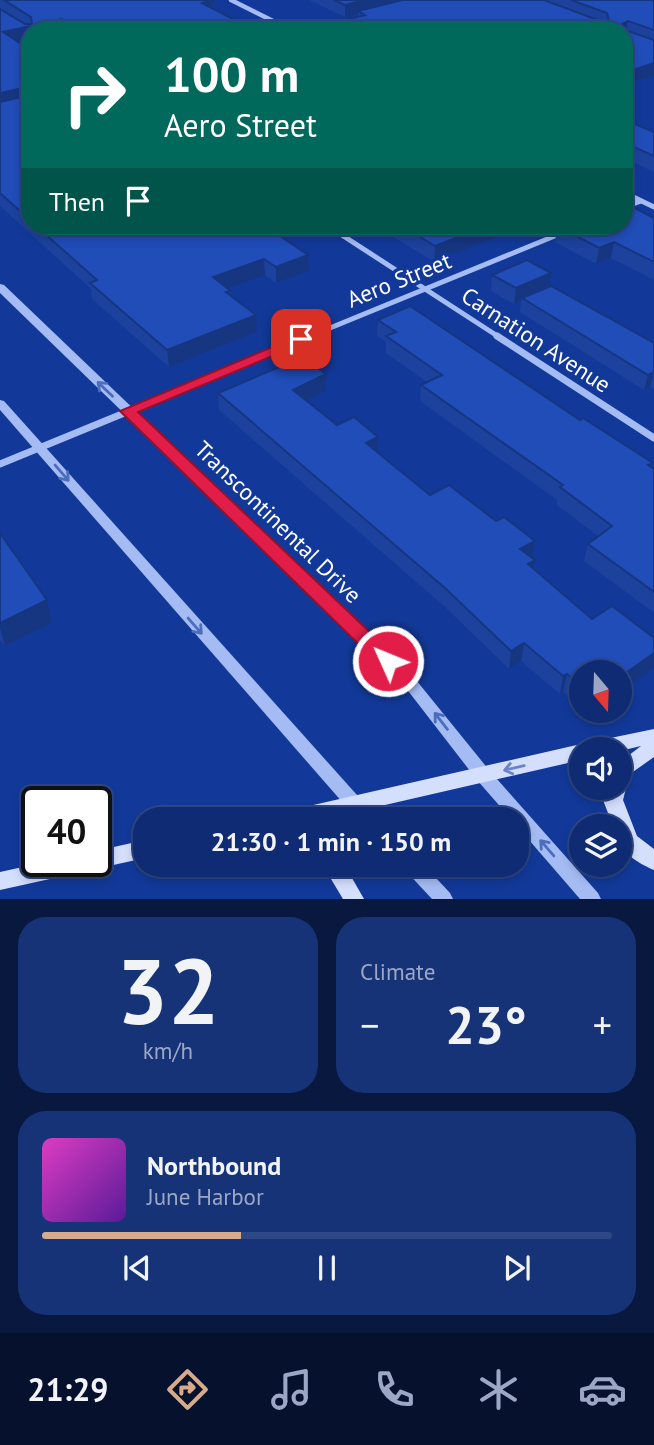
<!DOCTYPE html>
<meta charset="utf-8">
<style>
body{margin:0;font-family:"PT Sans",sans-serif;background:#173378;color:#f1f3f6;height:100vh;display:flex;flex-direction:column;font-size:26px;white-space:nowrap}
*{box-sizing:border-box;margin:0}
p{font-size:23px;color:#9ba7c4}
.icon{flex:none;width:38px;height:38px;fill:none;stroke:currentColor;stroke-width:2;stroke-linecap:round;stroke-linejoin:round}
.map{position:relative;height:899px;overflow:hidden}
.side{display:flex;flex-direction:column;gap:18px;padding:18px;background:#08183f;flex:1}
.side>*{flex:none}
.guide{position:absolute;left:21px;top:21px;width:612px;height:214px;border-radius:28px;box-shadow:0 4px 10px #0003,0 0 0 2px #2e4785;background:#00695c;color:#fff;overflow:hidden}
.needle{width:46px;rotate:161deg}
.fabs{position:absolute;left:569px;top:660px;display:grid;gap:14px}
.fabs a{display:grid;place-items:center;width:63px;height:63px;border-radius:50%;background:#0e2b73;box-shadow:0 4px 10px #0003,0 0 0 2px #2e4785;font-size:35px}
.speed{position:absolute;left:21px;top:786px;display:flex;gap:14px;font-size:35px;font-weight:700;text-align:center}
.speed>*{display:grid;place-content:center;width:91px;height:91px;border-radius:50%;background:#0e2b73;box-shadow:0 4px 10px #0003,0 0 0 2px #2e4785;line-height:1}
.speed .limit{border:4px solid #111;border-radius:10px;background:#fff;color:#111}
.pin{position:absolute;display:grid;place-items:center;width:60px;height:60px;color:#fff;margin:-30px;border-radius:14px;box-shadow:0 4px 10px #0006}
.me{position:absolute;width:77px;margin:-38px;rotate:314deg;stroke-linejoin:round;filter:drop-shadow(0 0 5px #0008)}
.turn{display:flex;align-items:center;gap:24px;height:147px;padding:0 28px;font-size:32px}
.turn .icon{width:91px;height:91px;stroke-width:2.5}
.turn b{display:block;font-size:49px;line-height:60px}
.then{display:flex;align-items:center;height:66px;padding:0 28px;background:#0003;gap:14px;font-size:26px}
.big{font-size:52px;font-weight:700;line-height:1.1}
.side .widget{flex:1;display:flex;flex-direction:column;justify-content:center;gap:10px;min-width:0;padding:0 24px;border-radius:28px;background:#173378}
.side .dial{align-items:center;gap:0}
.dial b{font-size:91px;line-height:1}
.song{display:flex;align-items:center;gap:21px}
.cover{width:84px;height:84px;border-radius:10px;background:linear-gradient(135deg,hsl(310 70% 55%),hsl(270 70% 35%))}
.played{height:7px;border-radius:4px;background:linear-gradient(90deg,#d6ab8b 35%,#2e4785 35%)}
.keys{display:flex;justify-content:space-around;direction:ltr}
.heat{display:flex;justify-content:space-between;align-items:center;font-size:38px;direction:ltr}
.side .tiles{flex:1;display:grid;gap:18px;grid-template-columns:1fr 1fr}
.widget:last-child{grid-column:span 2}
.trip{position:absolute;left:133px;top:807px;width:396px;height:70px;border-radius:28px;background:#0e2b73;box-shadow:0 4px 10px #0003,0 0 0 2px #2e4785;font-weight:700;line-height:70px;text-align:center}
.menu{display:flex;height:112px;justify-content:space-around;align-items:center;background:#06112e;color:#9ba7c4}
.menu .icon{width:49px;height:49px}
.menu .selected{color:#d6ab8b}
.menu b{font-size:32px;color:#f1f3f6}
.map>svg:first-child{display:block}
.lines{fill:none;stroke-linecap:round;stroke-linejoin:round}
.minor-far2{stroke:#a4bcf3;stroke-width:4.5}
.minor-far1{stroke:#a4bcf3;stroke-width:5}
.minor{stroke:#a4bcf3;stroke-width:7}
.tertiary{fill:#a4bcf3;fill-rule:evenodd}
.secondary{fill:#d4dffd;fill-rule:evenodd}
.wall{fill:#1c429e}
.shaded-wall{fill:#163681}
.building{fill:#204db8;stroke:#163681;stroke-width:2}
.oneway{stroke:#4c6dbd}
.oneway2{stroke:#6984c6}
.route{fill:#e11d48;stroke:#92132f;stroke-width:2}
.labels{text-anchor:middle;stroke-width:7;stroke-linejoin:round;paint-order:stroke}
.street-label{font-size:23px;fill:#fff;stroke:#123999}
</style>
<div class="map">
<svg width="654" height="899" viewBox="0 0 654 899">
<rect width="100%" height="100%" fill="#123999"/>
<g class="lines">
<polyline class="minor-far2" points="231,0 291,30"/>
<g class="minor-far1">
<polyline points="625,193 654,207"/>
<polyline points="625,207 641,201"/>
<polyline points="328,226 499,337"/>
<polyline points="308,337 579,226"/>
</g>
<g class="minor">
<polyline points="497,336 654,438"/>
<polyline points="0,464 312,336"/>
</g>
<g class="tertiary">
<polygon points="0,284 4,285 412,675 489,770 598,893 601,899 580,899 516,825 516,819 511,819 477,780 402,683 0,293"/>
<polygon points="0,400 4,401 374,814 377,819 357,819 0,410"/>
<polygon points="402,864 423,864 450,893 453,899 432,899 405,870"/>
</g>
<g class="secondary">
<path d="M654,729v28l-24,17 -5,11 1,3 -3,12 14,36 17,13v21c-10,-4 -30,-15 -34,-26 -2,-5 0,-12 0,-18h-7l-10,-26 5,-12h12v-26l21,-16 -21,5v-2h-39v11l-257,59h-47l3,-6 7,-2 294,-67 7,3 1,-3 7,-3z"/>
<polygon points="145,840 145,858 0,890 0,872 50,861 96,861 96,851"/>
<polygon points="322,864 344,864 364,899 343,899"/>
</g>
</g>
<g class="wall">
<polygon points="0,0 218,0 213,1 214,9 254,30 30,30 30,39 18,42 30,50 30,226 273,226 276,227 276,233 308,255 309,271 276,283 265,275 227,288 231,291 231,296 257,332 169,367 92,299 91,289 0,206"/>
<polygon points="309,0 654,0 654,76 631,83 625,81 358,16 358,14 345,17"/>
<polygon points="625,120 654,132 654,172 625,158"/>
<polygon points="654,218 654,280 611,258 596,264 555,242 557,230 543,235 526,226 625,226"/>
<polygon points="376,226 525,226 434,262"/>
<polygon points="492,275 549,286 654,343 654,389 650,387 644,390 520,312 521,301 514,304 491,291"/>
<polygon points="378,320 580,420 653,463 652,467 654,469 654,611 653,612 584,561 588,544 598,536 557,505 557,500 420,401 421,385 427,382 386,353 386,342 377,336"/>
<polygon points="326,374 326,391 306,401 337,425 378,437 377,452 430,495 496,521 535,541 533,558 533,569 581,672 581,707 563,692 560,694 521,661 509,669 445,607 219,410 218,393"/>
<polygon points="0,533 52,623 5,646 0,640"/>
</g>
<g class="shaded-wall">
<polygon points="198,0 218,0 213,1 214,13"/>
<polygon points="365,0 411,0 358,11 358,14 345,17 345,5"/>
<polygon points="62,19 64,30 30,30 30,39 5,44 3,32"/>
<polygon points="628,21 626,33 622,24"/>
<polygon points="654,63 654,76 631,83 633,70"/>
<polygon points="27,87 30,100 0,107 0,93"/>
<polygon points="487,226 525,226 434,262 435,246"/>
<polygon points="544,226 567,226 557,226 557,230 543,235"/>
<polygon points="614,242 611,258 596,264 599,248"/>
<polygon points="308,255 309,271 276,283 276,267"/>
<polygon points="264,259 265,275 214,293 213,277"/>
<polygon points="551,273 549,289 522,298 521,301 514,304 516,288"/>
<polygon points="256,315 257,332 169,367 167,350"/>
<polygon points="654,371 650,387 644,390 648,375"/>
<polygon points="326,374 326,391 293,407 293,390"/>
<polygon points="378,437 377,454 366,443"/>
<polygon points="535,541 533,558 520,549"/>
<polygon points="535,560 532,578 528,564"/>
<polygon points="47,600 52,623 5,646 0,628 0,623"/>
<polygon points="524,643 521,661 509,669 511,651"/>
<polygon points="654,653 654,668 620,692 620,677"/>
<polygon points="567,674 563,692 560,694 563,676"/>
</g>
<g class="building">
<polygon points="4,0 213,0 202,3 254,30 80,30 62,19 3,32 30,50 30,89 27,87 0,93 0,9 25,24 32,24 31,17"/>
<polygon points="334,0 365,0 345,5"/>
<polygon points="403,0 544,0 603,22 609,20 607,13 571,0 651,0 654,1 654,30 628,21 622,24 625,30 654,40 654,63 633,70 627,68 625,68 625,30 303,30 365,15 358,11"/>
<polygon points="30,95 30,220 0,193 0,102"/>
<polygon points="625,120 654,132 654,156 625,143"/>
<polygon points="625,203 654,218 654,262 614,242 599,248 557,226 625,226"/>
<polygon points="36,226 273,226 276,227 270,229 308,255 276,267 264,259 213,277 231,291 226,292 256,315 167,350 90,283 97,280"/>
<polygon points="402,226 487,226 435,246"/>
<polygon points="527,260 551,273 516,288 492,275"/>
<polygon points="551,286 654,343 654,372 648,375 522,298"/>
<polygon points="410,306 580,420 583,418 653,463 648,465 654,469 654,592 588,544 612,526 560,487 563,485 421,385 442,375 386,336 396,332 378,320"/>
<polygon points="303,357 326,374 293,390 337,425 354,417 378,437 366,443 430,495 449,485 496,521 504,517 535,541 520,549 535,560 528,564 592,619 612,606 654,638 654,653 620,677 620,672 581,672 581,685 567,674 563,676 524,643 511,651 446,589 218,393"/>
<polygon points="0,533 47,600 0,623"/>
</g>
<defs><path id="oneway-shaft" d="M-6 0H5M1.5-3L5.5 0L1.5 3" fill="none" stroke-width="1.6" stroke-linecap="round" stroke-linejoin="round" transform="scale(1.75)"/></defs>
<g class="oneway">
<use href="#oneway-shaft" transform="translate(105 389) rotate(-136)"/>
<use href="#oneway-shaft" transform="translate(62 473) rotate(49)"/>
<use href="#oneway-shaft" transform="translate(195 626) rotate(49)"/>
<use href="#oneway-shaft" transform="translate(441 721) rotate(-128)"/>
<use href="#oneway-shaft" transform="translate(547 848) rotate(-131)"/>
</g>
<use class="oneway2" href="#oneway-shaft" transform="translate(514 768) rotate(167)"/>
<polygon class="route" points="301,335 308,339 306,342 138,412 395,656 398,661 395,666 381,666 120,411"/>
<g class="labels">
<g class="street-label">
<text transform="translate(399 280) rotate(-22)" y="8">Aero Street</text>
<text transform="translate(536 340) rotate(33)" y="8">Carnation Avenue</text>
<text transform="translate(278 522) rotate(44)" y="8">Transcontinental Drive</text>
</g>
</g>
</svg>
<div class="fabs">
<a><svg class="needle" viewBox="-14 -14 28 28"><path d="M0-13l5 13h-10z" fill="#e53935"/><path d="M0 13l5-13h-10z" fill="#9ba7c4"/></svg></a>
<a><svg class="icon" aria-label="sound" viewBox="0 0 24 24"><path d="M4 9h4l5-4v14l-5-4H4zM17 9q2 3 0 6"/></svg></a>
<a><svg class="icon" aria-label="layers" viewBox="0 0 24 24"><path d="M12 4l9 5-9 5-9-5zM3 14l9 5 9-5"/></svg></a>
</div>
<div class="speed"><div class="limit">40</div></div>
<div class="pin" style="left:301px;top:339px;background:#d93025"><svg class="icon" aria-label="arrive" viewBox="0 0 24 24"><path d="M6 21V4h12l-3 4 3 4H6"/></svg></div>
<svg class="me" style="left:388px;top:661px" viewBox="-20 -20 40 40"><circle r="17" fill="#e11d48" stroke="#fff" stroke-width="3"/><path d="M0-11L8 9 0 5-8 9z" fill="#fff"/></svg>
<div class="trip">21:30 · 1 min · 150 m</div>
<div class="guide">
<div class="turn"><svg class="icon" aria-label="right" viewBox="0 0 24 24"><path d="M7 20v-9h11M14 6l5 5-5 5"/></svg><div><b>100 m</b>Aero Street</div></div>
<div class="then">Then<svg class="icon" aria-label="arrive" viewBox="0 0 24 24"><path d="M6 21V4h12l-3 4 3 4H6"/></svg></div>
</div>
</div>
<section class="side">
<div class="tiles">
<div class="widget dial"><b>32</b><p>km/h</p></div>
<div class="widget"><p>Climate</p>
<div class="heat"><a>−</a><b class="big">23°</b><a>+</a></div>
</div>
<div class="widget">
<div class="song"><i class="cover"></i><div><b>Northbound</b><p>June Harbor</p></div></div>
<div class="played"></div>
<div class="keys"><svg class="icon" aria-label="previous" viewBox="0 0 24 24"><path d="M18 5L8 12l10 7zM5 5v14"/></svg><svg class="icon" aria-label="pause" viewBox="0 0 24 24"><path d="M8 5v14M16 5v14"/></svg><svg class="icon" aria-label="next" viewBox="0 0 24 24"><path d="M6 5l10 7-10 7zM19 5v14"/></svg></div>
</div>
</div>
</section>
<nav class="menu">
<b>21:29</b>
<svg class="icon selected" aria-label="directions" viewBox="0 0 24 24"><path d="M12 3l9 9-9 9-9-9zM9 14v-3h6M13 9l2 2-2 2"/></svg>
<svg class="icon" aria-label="music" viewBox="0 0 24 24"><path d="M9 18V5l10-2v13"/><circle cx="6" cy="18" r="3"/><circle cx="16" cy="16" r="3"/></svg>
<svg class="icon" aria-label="phone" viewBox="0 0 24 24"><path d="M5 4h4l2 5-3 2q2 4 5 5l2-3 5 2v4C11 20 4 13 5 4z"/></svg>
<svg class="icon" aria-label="climate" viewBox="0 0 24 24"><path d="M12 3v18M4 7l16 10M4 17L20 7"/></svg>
<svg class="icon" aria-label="car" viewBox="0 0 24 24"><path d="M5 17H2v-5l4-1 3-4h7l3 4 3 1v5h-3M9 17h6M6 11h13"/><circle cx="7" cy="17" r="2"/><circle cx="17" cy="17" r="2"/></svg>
</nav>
